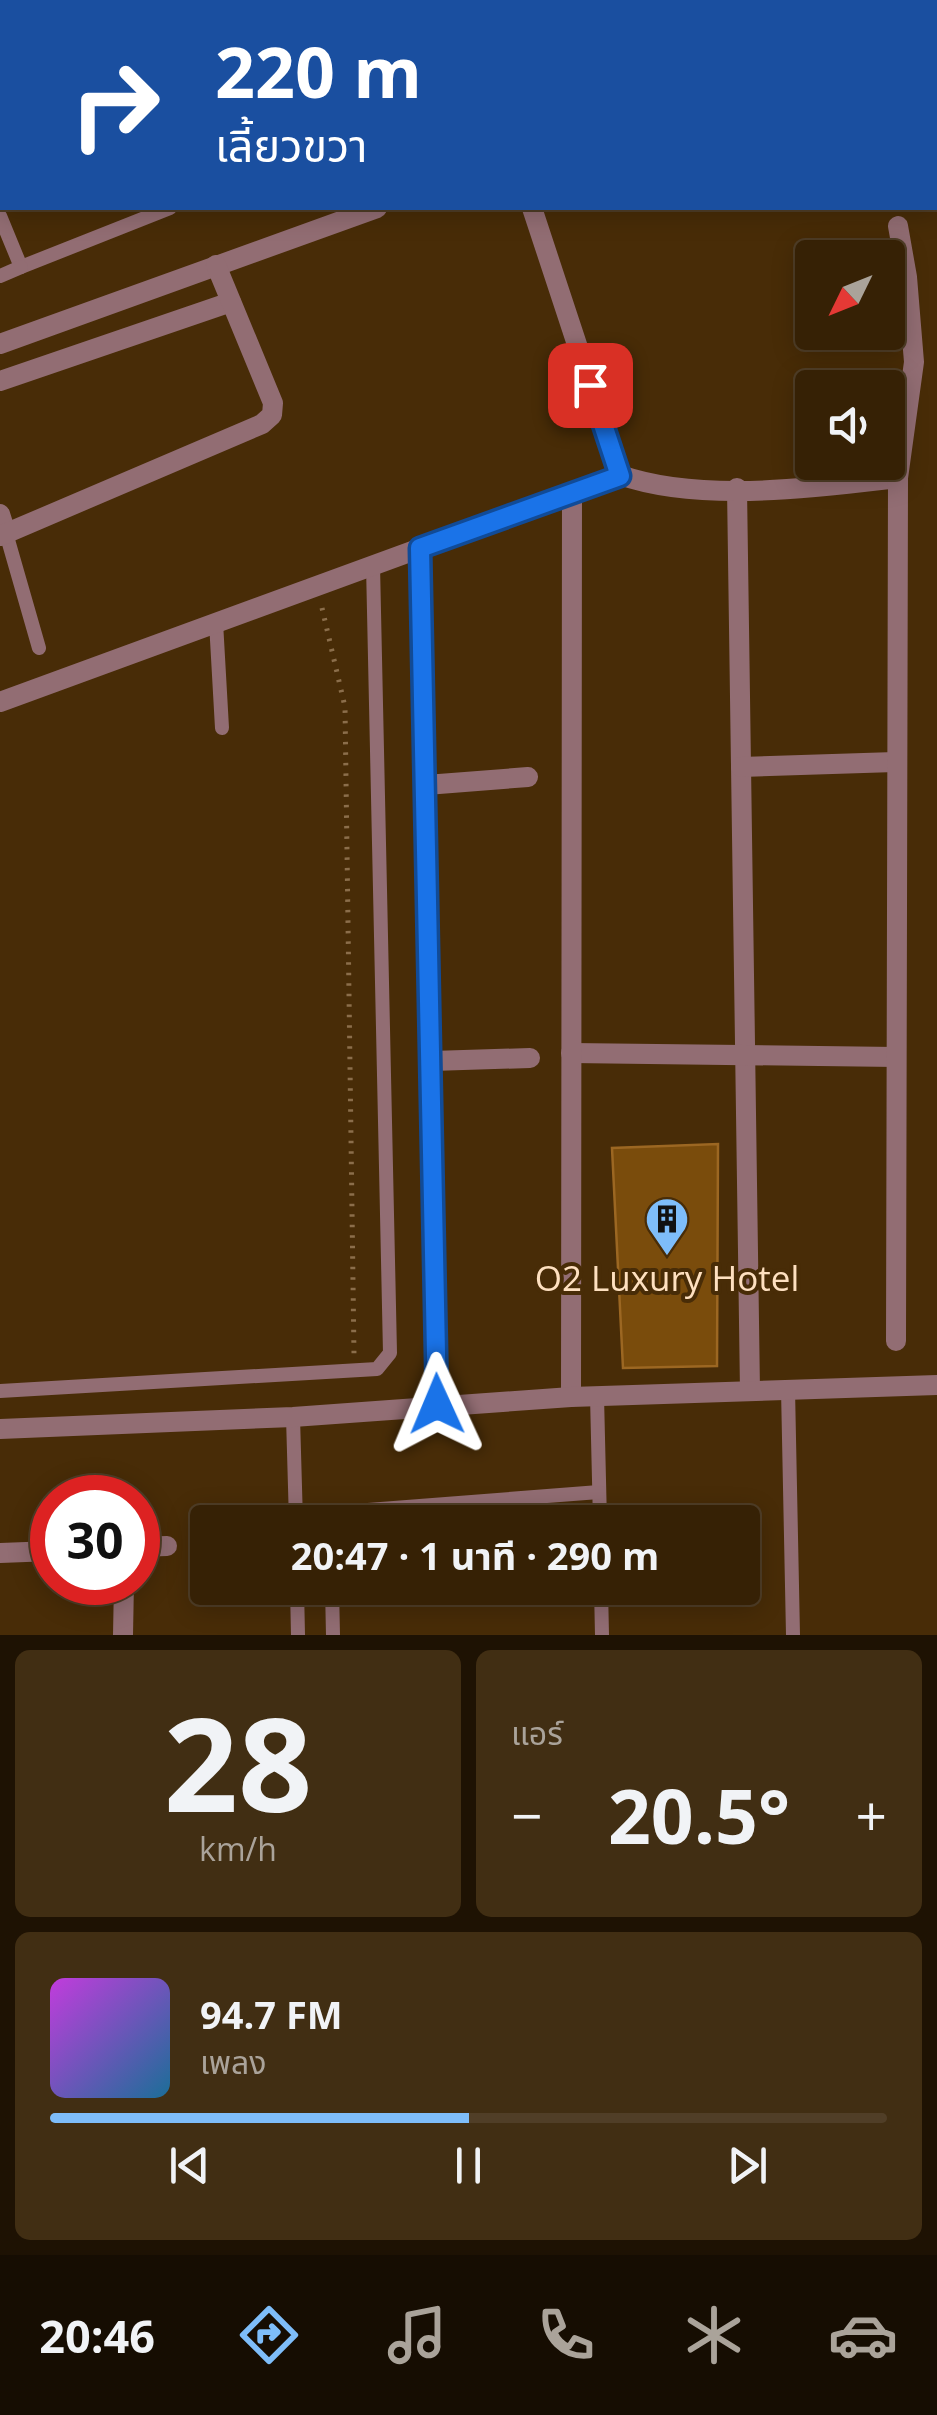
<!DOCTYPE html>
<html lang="th">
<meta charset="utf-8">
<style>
body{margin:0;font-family:"Open Sans","Noto Sans Thai",sans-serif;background:#412e13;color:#f1f3f6;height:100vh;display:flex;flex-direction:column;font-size:38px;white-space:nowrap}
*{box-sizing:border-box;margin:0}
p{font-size:32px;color:#aaa39a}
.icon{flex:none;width:55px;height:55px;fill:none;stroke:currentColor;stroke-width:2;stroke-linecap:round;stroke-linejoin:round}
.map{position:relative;height:1635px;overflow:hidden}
.drawer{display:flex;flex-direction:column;gap:15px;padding:15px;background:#1e1203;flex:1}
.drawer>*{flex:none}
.guide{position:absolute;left:0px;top:0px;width:938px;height:210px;box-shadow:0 5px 25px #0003,0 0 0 2px #503e27;background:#1a4fa0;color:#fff;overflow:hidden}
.needle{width:65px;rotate:227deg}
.controls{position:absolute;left:795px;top:240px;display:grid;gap:20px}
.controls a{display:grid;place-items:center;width:110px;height:110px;border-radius:10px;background:#362105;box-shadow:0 5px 25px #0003,0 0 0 2px #503e27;font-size:50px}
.speed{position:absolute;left:30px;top:1475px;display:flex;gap:20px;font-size:50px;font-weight:700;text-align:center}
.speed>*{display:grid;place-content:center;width:130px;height:130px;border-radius:50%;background:#362105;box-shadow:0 5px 25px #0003,0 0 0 2px #503e27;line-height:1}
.speed .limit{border:15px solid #d22;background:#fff;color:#111}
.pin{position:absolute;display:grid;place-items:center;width:85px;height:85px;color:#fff;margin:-42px;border-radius:20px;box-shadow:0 5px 15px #0006}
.me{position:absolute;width:110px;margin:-55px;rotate:359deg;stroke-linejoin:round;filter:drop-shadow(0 0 8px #0008)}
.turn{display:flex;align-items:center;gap:35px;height:210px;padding:0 50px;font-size:45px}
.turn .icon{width:130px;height:130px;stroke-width:2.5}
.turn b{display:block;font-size:70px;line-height:85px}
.big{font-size:75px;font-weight:700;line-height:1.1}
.drawer .tile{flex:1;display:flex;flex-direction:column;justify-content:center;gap:15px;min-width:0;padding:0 35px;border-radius:15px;background:#412e13}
.drawer .dial{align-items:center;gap:0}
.dial b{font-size:130px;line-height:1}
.song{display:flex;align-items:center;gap:30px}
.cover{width:120px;height:120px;border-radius:15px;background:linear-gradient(135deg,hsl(290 70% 55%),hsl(200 70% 35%))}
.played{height:10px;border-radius:5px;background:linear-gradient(90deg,#7ebdf9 50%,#503e27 50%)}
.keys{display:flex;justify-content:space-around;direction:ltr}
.heat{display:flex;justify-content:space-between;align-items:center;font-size:55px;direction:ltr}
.drawer .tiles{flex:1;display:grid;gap:15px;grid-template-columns:1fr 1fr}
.tile:last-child{grid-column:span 2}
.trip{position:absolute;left:190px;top:1505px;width:570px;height:100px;border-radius:10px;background:#362105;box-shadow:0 5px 25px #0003,0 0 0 2px #503e27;font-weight:700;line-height:100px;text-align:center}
.menu{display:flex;height:160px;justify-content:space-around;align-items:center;background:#160d02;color:#aaa39a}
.menu .icon{width:70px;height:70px}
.menu .on{color:#7ebdf9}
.menu b{font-size:45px;color:#f1f3f6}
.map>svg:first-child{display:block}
.building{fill:#7a4c0c;stroke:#9c6722;stroke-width:2.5}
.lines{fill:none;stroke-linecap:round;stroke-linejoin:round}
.path{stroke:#8b6e4b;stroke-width:5;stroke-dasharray:2.5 8;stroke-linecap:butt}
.service{stroke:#926d73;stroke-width:14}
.minor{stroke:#926d73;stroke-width:20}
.route-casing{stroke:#114b97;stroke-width:25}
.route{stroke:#1a73e8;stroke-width:18}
.labels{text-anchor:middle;stroke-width:8;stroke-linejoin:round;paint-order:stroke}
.poi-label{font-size:35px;fill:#fee0c0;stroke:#482c07}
</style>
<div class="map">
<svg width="937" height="1635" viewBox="0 0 937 1635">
<rect width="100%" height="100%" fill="#482c07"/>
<polygon class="building" points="718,1144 717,1366 623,1368 612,1148"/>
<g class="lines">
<polyline class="path" points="322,608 345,707 354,1354"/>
<g class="service">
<polyline points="433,0 434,2"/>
<polyline points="81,2 87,0"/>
<polyline points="676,2 682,0"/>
<polyline points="0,38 2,37"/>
<polyline points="0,216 21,267 170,208"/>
<polyline points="0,276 21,267"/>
<polyline points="6,533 39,648"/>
<polyline points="216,622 222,728"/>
<polyline points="788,1389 793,1635"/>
<polyline points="0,1391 377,1369 390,1353 373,565"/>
<polyline points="597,1396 600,1522"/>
<polyline points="293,1417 296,1522"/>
<polyline points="332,1522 342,1512 599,1492"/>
<polyline points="297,1588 298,1635"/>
<polyline points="332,1588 333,1635"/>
<polyline points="601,1588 602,1635"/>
</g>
<g class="minor">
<polyline points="926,2 930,0"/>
<polyline points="935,183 937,187"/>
<polyline points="532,208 620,475"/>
<polyline points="0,344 377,208"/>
<polyline points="0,381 231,302"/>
<polyline points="737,488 750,1391"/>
<polyline points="0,514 6,533"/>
<polyline points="0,536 262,424 272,415 273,403 216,265"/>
<polyline points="421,548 437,1404"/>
<path d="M0,702l620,-227c81,28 192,13 278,3"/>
<polyline points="741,767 895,762"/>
<polyline points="426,785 528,777"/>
<polyline points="571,1053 896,1057"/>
<polyline points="432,1061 530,1058"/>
<polyline points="896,1341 898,478 914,362 907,277 898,226"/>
<polyline points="571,1397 572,493"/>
<polyline points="0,1429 293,1417 571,1397 937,1385"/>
<polyline points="138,1547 167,1546"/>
<polyline points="0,1553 52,1551"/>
<polyline points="123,1635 124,1582"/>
</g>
</g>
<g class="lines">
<g class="route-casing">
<polyline id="route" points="437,1404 420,548 620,476 590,385"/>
</g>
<use href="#route" class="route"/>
</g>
<defs>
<g id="building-pin" transform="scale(2.25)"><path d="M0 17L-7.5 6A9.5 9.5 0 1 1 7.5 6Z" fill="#7ebdf9" stroke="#482c07"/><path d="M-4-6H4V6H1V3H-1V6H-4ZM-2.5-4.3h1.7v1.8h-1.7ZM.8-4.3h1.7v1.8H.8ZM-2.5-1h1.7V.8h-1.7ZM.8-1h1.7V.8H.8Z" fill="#111"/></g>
</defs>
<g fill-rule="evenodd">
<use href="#building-pin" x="667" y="1219"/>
</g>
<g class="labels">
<g class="poi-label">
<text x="667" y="1291">O2 Luxury Hotel</text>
</g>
</g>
</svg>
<div class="controls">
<a><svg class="needle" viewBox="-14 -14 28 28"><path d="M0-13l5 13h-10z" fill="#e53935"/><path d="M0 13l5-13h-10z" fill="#aaa39a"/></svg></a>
<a><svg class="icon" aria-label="sound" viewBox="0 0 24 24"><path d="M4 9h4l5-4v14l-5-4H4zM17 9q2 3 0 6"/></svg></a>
</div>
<div class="speed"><div class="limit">30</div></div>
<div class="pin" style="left:590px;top:385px;background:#d93025"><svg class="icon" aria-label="arrive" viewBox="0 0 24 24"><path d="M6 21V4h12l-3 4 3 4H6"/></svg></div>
<svg class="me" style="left:437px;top:1404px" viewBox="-20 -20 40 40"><path d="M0-17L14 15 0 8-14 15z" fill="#1a73e8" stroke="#fff" stroke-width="4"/></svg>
<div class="trip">20:47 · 1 นาที · 290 m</div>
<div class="guide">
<div class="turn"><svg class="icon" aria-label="right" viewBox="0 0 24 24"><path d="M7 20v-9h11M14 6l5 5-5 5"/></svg><div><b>220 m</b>เลี้ยวขวา</div></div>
</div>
</div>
<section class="drawer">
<div class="tiles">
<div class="tile dial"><b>28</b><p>km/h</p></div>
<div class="tile"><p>แอร์</p>
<div class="heat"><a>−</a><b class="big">20.5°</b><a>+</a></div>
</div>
<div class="tile">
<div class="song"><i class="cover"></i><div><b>94.7 FM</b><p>เพลง</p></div></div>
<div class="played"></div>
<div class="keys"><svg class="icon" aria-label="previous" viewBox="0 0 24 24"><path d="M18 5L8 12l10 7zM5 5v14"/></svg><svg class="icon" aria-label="pause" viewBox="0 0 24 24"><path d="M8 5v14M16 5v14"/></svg><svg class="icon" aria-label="next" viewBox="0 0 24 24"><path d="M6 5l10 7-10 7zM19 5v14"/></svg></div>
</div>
</div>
</section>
<nav class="menu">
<b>20:46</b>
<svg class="icon on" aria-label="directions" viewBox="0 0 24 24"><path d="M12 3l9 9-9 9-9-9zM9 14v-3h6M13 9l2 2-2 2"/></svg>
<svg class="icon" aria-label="music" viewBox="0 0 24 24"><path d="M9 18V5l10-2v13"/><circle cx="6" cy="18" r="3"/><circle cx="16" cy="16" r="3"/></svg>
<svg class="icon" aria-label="phone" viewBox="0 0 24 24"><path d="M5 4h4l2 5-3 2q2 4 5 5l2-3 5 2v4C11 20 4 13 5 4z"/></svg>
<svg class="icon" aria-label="climate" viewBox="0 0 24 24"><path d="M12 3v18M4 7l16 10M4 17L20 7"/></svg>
<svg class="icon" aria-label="car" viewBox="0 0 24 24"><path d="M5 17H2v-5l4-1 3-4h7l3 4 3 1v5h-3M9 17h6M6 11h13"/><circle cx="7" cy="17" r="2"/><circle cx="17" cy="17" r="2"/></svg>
</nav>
